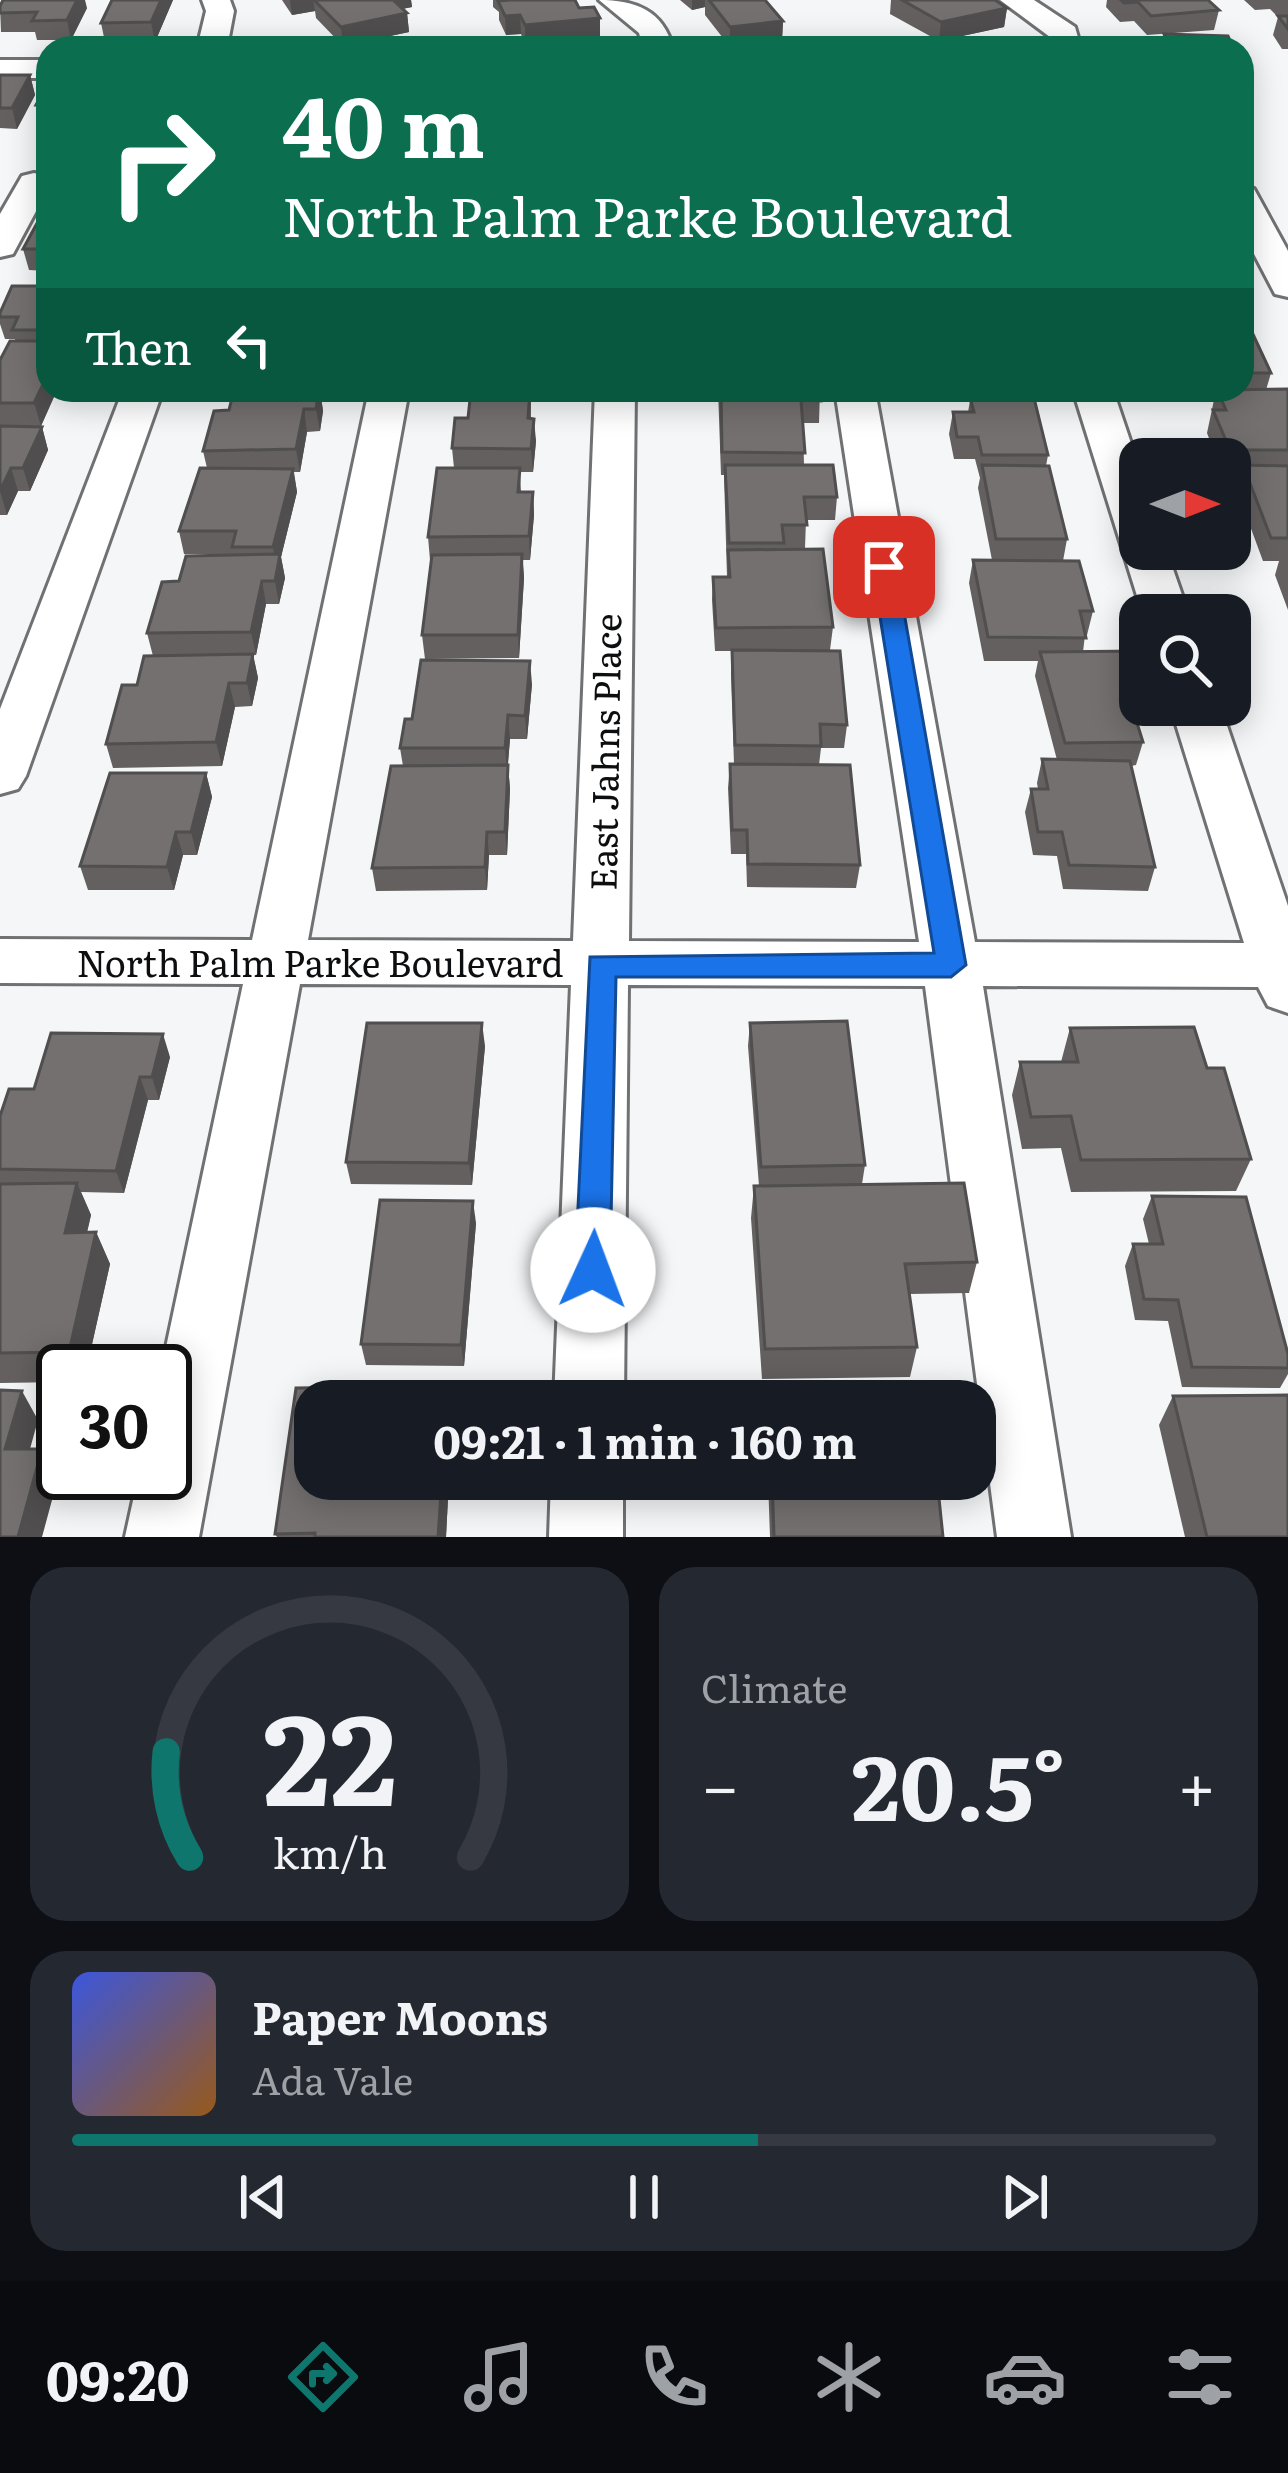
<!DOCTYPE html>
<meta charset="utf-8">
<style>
body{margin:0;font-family:Literata,serif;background:#242831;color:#f1f3f6;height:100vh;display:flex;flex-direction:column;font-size:45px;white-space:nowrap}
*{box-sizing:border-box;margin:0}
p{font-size:39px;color:#9ea1a6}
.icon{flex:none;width:66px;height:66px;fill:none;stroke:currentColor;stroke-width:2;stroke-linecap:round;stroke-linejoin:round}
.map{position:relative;height:1537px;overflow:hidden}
.details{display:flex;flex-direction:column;gap:30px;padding:30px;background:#0d0f14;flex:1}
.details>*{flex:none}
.guide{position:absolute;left:36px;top:36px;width:1218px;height:366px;border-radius:36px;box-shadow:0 6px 30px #0003;background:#0b6e4f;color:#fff;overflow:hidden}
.needle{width:78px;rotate:90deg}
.buttons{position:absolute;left:1119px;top:438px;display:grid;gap:24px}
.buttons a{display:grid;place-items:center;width:132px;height:132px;border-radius:24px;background:#171b24;box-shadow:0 6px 30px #0003;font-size:60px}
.speed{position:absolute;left:36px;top:1344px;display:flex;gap:24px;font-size:60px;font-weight:700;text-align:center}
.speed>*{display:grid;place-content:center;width:156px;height:156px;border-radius:50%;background:#171b24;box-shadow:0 6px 30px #0003;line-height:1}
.speed .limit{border:6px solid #111;border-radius:18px;background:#fff;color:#111}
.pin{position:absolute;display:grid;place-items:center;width:102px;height:102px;color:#fff;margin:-51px;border-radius:24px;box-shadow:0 6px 18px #0006}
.me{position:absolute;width:132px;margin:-66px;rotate:2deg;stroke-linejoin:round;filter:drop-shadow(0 0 9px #0008)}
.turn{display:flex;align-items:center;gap:42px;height:252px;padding:0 48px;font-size:54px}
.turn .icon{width:156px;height:156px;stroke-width:2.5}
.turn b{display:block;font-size:84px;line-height:102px}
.then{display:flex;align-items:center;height:114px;padding:0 48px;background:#0003;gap:24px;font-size:45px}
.big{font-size:90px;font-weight:700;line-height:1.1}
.details .widget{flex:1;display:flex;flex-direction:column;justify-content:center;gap:18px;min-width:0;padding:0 42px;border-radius:36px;background:#242831}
.details .dial{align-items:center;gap:0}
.dial svg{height:312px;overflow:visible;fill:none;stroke:#363941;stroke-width:7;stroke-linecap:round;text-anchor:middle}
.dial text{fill:#f1f3f6;stroke:none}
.song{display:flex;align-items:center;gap:36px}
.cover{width:144px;height:144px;border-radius:18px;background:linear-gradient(135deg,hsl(230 70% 55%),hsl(30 70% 35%))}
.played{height:12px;border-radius:6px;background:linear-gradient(90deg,#0f766e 60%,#363941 60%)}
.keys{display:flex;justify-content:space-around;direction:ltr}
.heat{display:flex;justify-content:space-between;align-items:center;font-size:66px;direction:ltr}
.details .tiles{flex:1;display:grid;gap:30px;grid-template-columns:1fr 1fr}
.widget:last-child{grid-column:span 2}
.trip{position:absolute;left:294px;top:1380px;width:702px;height:120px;border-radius:36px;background:#171b24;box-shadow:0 6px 30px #0003;font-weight:700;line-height:120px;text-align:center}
.dock{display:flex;height:192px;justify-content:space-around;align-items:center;background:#090b0e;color:#9ea1a6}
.dock .icon{width:84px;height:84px}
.dock .on{color:#0f766e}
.dock b{font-size:54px;color:#f1f3f6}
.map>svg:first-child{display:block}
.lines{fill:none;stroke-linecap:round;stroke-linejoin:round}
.minor-casing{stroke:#6f7173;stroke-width:6}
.minor{fill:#fff;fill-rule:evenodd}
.wall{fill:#63605f}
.shaded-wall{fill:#504e4e}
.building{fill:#73706f;stroke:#504e4e;stroke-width:3}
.route{fill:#1a73e8;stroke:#114b97;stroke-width:3}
.labels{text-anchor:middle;stroke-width:10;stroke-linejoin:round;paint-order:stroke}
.street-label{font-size:36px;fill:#0d0e0f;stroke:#fff}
</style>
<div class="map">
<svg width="1288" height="1537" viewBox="0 0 1288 1537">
<rect width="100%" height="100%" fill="#f4f6f8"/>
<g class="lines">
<g class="minor-casing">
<g id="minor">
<polygon points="202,0 230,0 234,11 227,48 197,48 206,11"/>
<path d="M599,0c36,0 64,10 74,48h-30l-4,-15z"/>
<polygon points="1000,0 1034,0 1075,27 1081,48 1051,48 1050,37"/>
<rect x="0" y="60" width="48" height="18"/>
<polygon points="34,173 46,176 48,189 13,254 0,257 0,214 22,176"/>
<polygon points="1242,186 1254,189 1288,251 1288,297 1275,294 1242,231"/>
<polygon points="123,390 163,390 26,776 18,789 0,794 0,709"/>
<polygon points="369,390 409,390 308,940 573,941 595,390 635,390 629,941 919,942 835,390 875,390 975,942 1244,943 1170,705 1220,705 1288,906 1288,1013 1268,1006 1258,987 983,986 1071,1537 997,1537 925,986 628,985 624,1401 554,1401 571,985 300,984 199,1537 125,1537 139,1473 165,1473 165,1371 161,1371 243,984 0,983 0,939 252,940"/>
<polygon points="1073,390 1113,390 1140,470 1140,549 1166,549 1189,615 1143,615"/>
<polygon points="551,1479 623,1479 623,1537 549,1537"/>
</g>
</g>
<use href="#minor" class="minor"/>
</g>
<g class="wall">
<polygon points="112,0 173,0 155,42 105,42 101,23"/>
<polygon points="282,0 411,0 412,7 402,9 407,13 409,32 343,46 316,18 315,11 292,15"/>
<polygon points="493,0 575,0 579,8 600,18 600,37 525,45 521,34 506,35 499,20 499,12 493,7"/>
<polygon points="680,0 765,0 783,21 782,40 730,47 705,15 705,7 692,10"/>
<polygon points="891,0 995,0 1007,8 1004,27 939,41 890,14"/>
<polygon points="1107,0 1208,0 1219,10 1214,30 1147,35 1134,21 1120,22 1106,7"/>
<polygon points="1244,0 1288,0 1288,49 1282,49 1273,35 1278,17 1270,9 1255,10"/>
<polygon points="0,6 87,8 71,40 37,40 35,32 1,32"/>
<polygon points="1164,34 1232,45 1231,48 1147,48 1149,39 1163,39"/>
<polygon points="0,75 30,75 35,95 17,129 0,128"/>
<polygon points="48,83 48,125 42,125 36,105"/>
<polygon points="48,203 48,271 29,270 23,249"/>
<polygon points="48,286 48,390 57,390 41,426 0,426 0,360 15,341 15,339 5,339 0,324 0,313"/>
<polygon points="1242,286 1249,299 1244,317 1271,373 1266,390 1288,389 1288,610 1275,575 1279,561 1263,561 1236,488 1241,473 1230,473 1230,459 1217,459 1207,433 1215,395 1199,395 1197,390 1242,390"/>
<polygon points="229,390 331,390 330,397 321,397 323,411 320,431 307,432 300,472 294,472 297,492 281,557 285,578 279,604 266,604 256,655 253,655 258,678 252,706 235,707 222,766 113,768 106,744 153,656 147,633 179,581 233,554 184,554 179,531 207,468 203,451 229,410 232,398"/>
<polygon points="471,390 536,390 535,400 531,400 531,418 536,441 533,472 520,472 521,492 533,492 534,515 530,560 523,560 524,578 519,658 425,659 422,635 432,560 430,560 428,537 454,468 452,448 468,418"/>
<polygon points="718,390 820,390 819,423 803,423 804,465 837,497 835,520 806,520 805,548 783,550 833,627 830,650 763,651 847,725 844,748 821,748 819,765 860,865 856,888 747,887 746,854 731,854 728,788 730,764 734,764 731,674 732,651 715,651 712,600 713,577 727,577 724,475 721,475"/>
<polygon points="937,390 1018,390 1017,398 1048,455 1046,466 1067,539 1063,561 1093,611 1087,635 1085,635 1083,652 1140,651 1140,705 1160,705 1158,711 1133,711 1143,742 1136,765 1131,766 1155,867 1148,891 1063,889 1057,856 1033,855 1025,812 1031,789 1038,789 1037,783 1042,759 1057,760 1035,676 1038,661 984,661 969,583 973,560 992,560 978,488 980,478 975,459 954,459 949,434 953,412 968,412 970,401 939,401"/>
<polygon points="0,426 42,427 48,450 30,491 18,491 7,515 0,515"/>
<polygon points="532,684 527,739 510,739 508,765 510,789 507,855 489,855 487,890 376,891 372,868 403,766 400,748 412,719"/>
<polygon points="206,773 212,797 197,855 183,855 174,890 88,890 80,866"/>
<polygon points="750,1023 865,1165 862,1184 977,1262 969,1293 909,1294 917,1347 910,1377 762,1379 751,1218 754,1186 759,1186 748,1046"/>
<polygon points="1070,1028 1207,1068 1251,1159 1236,1191 1071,1192 1061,1148 1022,1149 1012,1095 1020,1062 1061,1062"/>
<polygon points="485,1046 472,1185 351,1184 346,1162"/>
<polygon points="170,1057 159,1100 148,1100 124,1193 81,1192 91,1215 87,1233 96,1232 110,1264 86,1371 63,1371 63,1382 0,1383 0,1116 34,1089"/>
<polygon points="1152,1196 1288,1354 1288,1374 1280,1388 1182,1387 1168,1321 1135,1320 1125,1266 1133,1244 1149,1244 1143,1219"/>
<polygon points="476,1223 464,1366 366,1365 361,1344"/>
<polygon points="1173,1396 1288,1537 1185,1537 1159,1425"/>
<polygon points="315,1479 449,1479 446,1537 277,1537 275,1534"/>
<polygon points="768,1479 937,1479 943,1537 770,1537"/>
</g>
<g class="shaded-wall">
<polygon points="77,0 85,0 87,8 71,40 67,20"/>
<polygon points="161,0 173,0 155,42 151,22"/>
<polygon points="290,0 313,0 315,11 292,15"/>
<polygon points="386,0 411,0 412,7 387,12"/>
<polygon points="692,0 705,0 705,7 692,10"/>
<polygon points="1007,8 1004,27 939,41 941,22"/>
<polygon points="407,13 409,32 343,46 341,27"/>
<polygon points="520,15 521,34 506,35 505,16"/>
<polygon points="600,18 600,37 525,45 525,25"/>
<polygon points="783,21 782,40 730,47 730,27"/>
<polygon points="30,75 35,95 17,129 12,108"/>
<polygon points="48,374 48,390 57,390 41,426 34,403"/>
<polygon points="320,390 323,411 320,431 316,409"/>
<polygon points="304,409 307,432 300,472 296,449"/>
<polygon points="534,419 536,441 533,472 531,449"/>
<polygon points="42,427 48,450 30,491 23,468"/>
<polygon points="11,468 18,491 7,515 0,491"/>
<polygon points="293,469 297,492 281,557 285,578 279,604 275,581 277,569 273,547"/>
<polygon points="533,492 534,515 530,560 529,536"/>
<polygon points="522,554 524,578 519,658 518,635"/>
<polygon points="262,581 266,604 256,655 251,632"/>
<polygon points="253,654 258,678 252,706 247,683"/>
<polygon points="530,661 532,684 527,739 525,716"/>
<polygon points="229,683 235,707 222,766 216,742"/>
<polygon points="508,715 510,739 507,772 505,748"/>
<polygon points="508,765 510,789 507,855 505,832"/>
<polygon points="206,773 212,797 197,855 191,832"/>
<polygon points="176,832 183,855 174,890 167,867"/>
<polygon points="487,832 489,855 487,890 485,867"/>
<polygon points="482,1023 485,1046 472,1185 469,1163"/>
<polygon points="163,1034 170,1057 159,1100 152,1077"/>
<polygon points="140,1077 148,1100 124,1193 116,1171"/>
<polygon points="77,1183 91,1215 79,1264 65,1233"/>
<polygon points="473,1201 476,1223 464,1366 461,1345"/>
<polygon points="96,1232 110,1264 86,1371 78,1371 69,1352"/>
<polygon points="22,1391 38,1420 22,1478 5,1449"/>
<polygon points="42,1449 58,1478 42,1537 18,1537"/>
<polygon points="442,1479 449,1479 446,1537 438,1537"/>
</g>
<g class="building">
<polygon points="3,0 77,0 67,20 32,21 37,12 0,13 0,6"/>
<polygon points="112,0 161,0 151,22 101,23"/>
<polygon points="314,0 393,0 407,13 341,27"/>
<polygon points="510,0 575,0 579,8 594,7 600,18 525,25 520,15 505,16 498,1"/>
<polygon points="709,0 765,0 783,21 730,27"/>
<polygon points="902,0 995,0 1007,8 941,22"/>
<polygon points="1121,0 1208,0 1219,10 1151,16 1138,2 1124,3"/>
<polygon points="1278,16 1288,16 1288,29"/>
<polygon points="1164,34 1228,36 1232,45 1214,44 1215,48 1166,48 1165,46 1152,46 1149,39 1166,39"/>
<polygon points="0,75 30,75 12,108 0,108"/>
<polygon points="48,83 48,105 36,105"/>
<polygon points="48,203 48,249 23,249"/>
<polygon points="12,286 48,286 48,330 12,330 18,317 0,317 0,313"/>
<polygon points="1242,317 1245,317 1271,373 1242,373"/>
<polygon points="10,341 48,341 48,374 34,403 0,403 0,360"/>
<polygon points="1288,389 1288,450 1230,450 1213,410 1226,410 1217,390"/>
<polygon points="234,390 319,390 316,409 304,409 296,449 203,451 214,411 229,410"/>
<polygon points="471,390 530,390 528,418 534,419 531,449 452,448 455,418 468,418"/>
<polygon points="721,390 820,390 821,401 801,400 805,453 722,452"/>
<polygon points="970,398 1034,398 1048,455 982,455 978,437 957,437 953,412 974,412"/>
<polygon points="0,426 42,427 23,468 11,468 0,491"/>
<polygon points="725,465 833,465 837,497 804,497 807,525 782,525 784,543 729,543"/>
<polygon points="982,465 1049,466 1067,539 996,539"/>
<polygon points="1243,465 1288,466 1288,538 1271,538"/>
<polygon points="200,468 293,469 273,547 232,547 236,531 179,531"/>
<polygon points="437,468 520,468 518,492 533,492 529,536 428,537"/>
<polygon points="823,549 833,627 716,628 713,577 730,577 728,550"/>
<polygon points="280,554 275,581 262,581 251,632 147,633 162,582 179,581 186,556"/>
<polygon points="522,554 518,635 422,635 432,555"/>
<polygon points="973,560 1079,561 1093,611 1080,611 1086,638 988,637"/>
<polygon points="732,650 840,651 847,725 820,724 821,746 735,745"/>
<polygon points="1140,651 1140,688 1126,688 1143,742 1065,743 1040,652"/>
<polygon points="253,654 247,683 229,683 216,742 106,744 122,685 137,685 144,656"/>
<polygon points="421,660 530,661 525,716 508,715 505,748 400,748 405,719 412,719"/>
<polygon points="1042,759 1130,761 1155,867 1069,865 1062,832 1038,832 1031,789 1048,789"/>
<polygon points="730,764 850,765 860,865 748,864 747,830 732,830"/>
<polygon points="508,765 505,832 487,832 485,867 372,868 391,766"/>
<polygon points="110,773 206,773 191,832 176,832 167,867 80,866"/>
<polygon points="847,1021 865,1165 761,1167 750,1023"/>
<polygon points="367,1023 482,1023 469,1163 346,1162"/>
<polygon points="1194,1027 1207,1068 1224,1068 1251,1159 1081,1160 1071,1116 1031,1117 1020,1062 1078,1062 1070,1028"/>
<polygon points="51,1033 163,1034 152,1077 140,1077 116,1171 0,1169 0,1116 9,1089 34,1089"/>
<polygon points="77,1183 65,1233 96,1232 69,1352 0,1353 0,1184"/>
<polygon points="964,1183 977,1262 905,1264 917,1347 765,1349 754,1186"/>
<polygon points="1152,1196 1246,1197 1288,1354 1288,1368 1192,1367 1178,1300 1144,1299 1133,1244 1163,1244"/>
<polygon points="380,1200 473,1201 461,1345 361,1344"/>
<polygon points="800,1382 879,1383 879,1392 928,1393 929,1401 801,1401"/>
<polygon points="449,1386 448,1401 315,1401 315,1479 442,1479 438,1537 315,1537 315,1533 275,1534 296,1388"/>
<polygon points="0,1390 22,1391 5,1449 42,1449 18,1537 0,1537"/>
<polygon points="1288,1395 1288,1537 1207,1537 1173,1396"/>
<polygon points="772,1479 937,1479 943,1537 774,1537"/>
</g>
<polygon class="route" points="884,559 896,567 966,965 951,977 616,977 610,1270 605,1281 593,1286 580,1281 575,1270 590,957 934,953 872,567"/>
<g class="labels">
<g class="street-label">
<text transform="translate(606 752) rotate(-89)" y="13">East Jahns Place</text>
<text x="320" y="977">North Palm Parke Boulevard</text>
</g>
</g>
</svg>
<div class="buttons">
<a><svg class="needle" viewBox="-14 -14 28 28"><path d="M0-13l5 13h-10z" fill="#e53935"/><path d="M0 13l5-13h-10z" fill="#9ea1a6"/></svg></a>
<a><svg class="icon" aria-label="search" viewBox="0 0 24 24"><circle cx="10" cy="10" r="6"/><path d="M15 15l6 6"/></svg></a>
</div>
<div class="speed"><div class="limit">30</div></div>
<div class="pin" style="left:884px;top:567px;background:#d93025"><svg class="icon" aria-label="arrive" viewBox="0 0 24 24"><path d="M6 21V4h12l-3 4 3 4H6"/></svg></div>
<svg class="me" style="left:593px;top:1270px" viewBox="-20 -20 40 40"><circle r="19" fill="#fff"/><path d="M0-13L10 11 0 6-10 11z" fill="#1a73e8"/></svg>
<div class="trip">09:21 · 1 min · 160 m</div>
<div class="guide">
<div class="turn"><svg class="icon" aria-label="right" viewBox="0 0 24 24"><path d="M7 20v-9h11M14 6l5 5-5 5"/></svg><div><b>40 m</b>North Palm Parke Boulevard</div></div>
<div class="then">Then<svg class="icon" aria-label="left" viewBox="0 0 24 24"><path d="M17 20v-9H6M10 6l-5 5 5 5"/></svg></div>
</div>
</div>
<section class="details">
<div class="tiles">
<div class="widget dial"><svg viewBox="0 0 100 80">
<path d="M14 69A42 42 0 1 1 86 69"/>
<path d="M14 69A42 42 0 0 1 8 42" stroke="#0f766e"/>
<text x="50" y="56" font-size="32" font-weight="700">22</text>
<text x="50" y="72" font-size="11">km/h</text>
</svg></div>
<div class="widget"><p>Climate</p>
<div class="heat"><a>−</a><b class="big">20.5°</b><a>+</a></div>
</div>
<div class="widget">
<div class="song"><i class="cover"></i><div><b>Paper Moons</b><p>Ada Vale</p></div></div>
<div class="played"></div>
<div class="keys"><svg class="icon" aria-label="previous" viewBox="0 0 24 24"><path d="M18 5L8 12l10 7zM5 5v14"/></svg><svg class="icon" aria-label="pause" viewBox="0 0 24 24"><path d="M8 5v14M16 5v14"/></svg><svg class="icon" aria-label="next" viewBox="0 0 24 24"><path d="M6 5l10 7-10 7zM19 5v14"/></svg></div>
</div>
</div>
</section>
<nav class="dock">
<b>09:20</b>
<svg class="icon on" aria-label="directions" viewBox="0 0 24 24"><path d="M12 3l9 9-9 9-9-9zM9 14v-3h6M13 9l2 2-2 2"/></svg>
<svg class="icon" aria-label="music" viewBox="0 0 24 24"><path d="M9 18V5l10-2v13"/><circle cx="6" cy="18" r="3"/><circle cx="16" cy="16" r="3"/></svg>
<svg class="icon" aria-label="phone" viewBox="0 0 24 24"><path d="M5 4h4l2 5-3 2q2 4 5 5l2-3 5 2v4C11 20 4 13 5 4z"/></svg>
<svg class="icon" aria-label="climate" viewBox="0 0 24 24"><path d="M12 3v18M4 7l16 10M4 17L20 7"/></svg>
<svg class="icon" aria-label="car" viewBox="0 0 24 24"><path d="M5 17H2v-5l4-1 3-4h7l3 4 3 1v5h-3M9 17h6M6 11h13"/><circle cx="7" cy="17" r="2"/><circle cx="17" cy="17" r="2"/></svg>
<svg class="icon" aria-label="filters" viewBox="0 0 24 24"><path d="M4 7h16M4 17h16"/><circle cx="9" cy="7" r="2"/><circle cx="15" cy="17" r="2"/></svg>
</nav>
